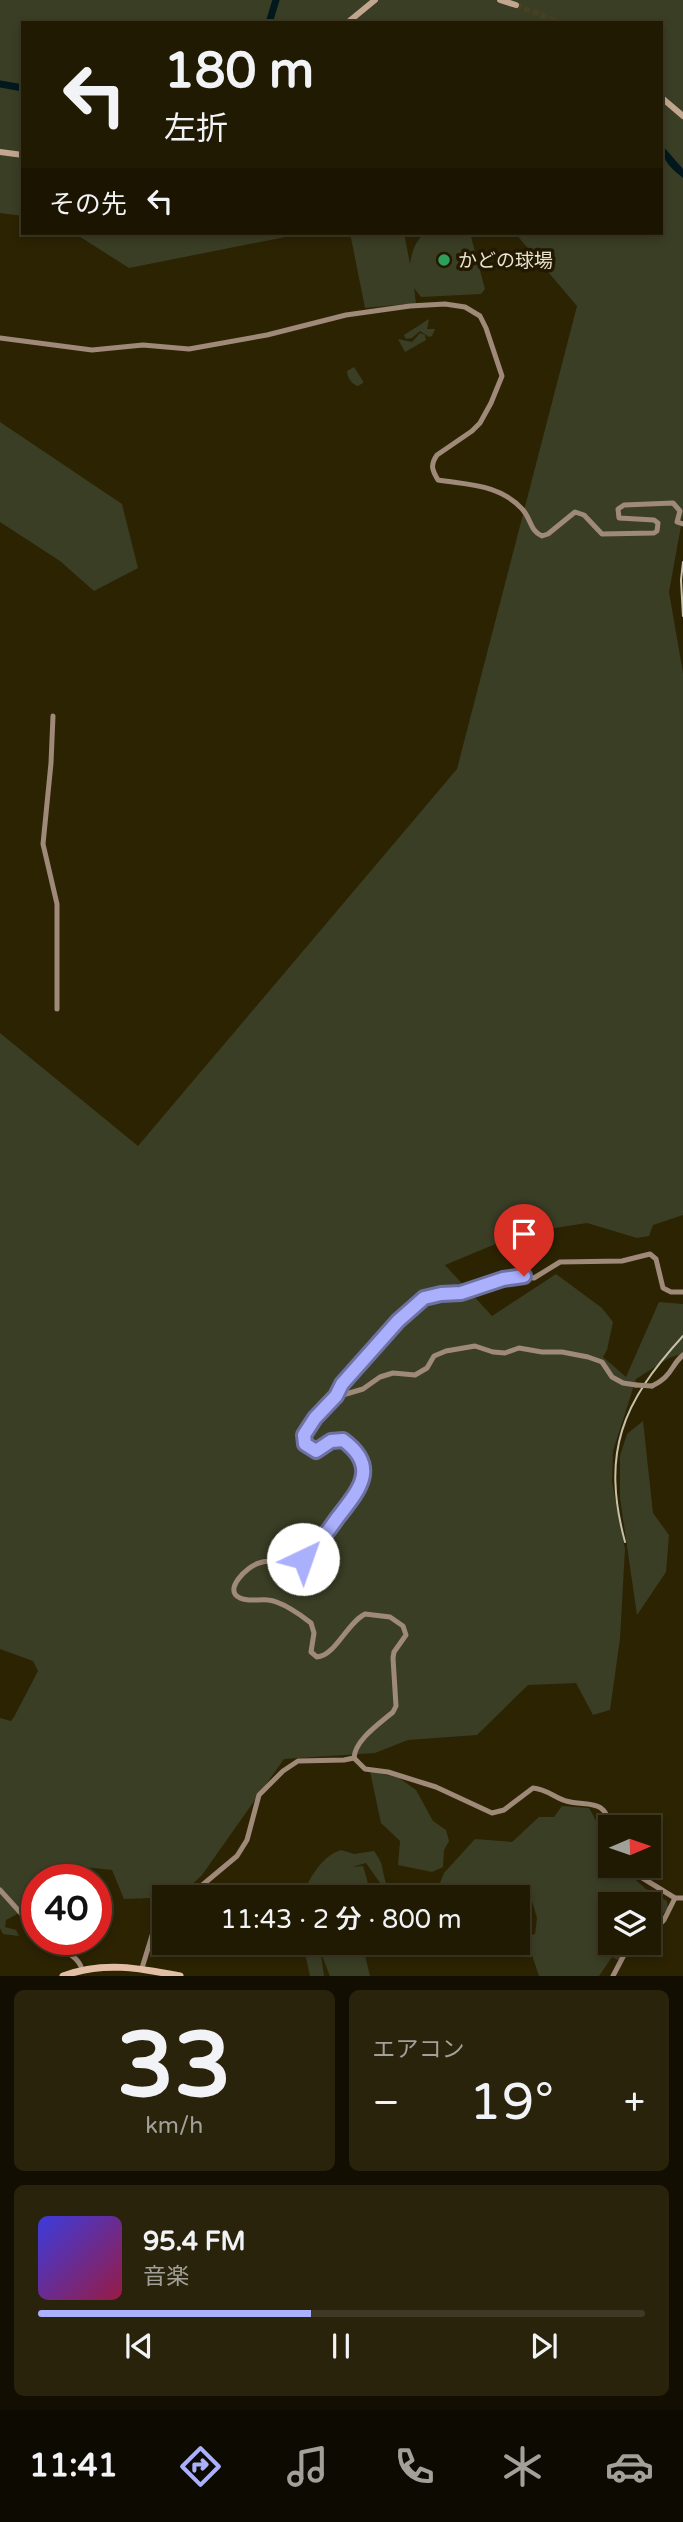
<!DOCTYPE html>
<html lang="ja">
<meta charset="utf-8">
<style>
body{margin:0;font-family:"Varela Round","Noto Sans JP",sans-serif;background:#29230c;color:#f1f3f6;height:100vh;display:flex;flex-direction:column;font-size:26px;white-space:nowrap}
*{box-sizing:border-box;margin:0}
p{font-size:23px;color:#a2a199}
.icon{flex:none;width:38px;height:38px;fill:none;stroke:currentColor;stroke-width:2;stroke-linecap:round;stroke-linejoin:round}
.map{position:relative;height:1976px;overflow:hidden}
.side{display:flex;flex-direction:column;gap:14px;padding:14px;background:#120e01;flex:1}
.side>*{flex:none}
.top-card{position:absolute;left:21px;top:21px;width:642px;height:214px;border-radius:0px;box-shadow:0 4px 10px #0003,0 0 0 2px #3e3824;background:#211a02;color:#f1f3f6;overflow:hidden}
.needle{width:46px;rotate:88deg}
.controls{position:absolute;left:598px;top:1815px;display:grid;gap:14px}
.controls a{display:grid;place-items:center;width:63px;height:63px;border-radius:0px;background:#211a02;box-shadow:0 4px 10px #0003,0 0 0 2px #3e3824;font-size:35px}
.speed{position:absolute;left:21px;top:1864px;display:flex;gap:14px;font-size:35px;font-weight:700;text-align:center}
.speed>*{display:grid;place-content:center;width:91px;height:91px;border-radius:50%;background:#211a02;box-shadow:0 4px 10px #0003,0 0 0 2px #3e3824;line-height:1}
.speed .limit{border:10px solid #d22;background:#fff;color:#111}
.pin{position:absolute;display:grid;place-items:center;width:60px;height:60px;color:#fff;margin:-72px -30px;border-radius:50% 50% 50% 0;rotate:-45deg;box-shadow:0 0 7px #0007}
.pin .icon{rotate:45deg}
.me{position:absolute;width:77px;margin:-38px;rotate:42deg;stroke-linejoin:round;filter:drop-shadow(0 0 5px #0008)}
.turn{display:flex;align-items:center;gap:24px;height:147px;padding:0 28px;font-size:32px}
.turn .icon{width:91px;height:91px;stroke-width:2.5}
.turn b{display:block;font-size:49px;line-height:60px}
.then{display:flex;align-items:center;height:66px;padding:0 28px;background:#0003;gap:14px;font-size:26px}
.big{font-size:52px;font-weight:600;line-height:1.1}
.side .widget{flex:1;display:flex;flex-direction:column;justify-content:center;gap:10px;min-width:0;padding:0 24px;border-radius:10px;background:#29230c}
.side .dial{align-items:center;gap:0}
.dial b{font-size:91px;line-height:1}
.song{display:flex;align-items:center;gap:21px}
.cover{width:84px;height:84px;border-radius:10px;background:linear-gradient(135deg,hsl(240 70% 55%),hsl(340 70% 35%))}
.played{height:7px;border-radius:4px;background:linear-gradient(90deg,#aab0fb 45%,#3e3824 45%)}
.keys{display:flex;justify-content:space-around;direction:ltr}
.heat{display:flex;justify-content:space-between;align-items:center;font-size:38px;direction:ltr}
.side .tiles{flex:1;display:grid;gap:14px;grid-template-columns:1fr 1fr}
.widget:last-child{grid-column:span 2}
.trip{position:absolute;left:152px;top:1885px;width:378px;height:70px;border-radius:0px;background:#211a02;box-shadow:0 4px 10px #0003,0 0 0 2px #3e3824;font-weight:600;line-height:70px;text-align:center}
.menu{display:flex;height:112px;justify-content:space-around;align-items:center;background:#0d0a01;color:#a2a199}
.menu .icon{width:49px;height:49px}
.menu .current{color:#aab0fb}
.menu b{font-size:32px;color:#f1f3f6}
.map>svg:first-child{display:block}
.green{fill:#3a3e25}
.water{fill:#01181d}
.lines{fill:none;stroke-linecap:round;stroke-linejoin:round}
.river{stroke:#01181d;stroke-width:7}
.primary-tunnel{stroke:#484022;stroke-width:6;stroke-dasharray:6 3;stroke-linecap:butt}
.secondary{stroke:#9f8978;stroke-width:5}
.primary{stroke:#c2a68f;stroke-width:6}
.highway{stroke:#e2bfa4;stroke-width:7}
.rail{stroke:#c7c1ac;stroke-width:2}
.secondary-bridge{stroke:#9f8978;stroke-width:5}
.route-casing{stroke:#6e72a3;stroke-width:18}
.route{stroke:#aab0fb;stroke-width:12}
.leisure-dot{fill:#2e9e5b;stroke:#221900;stroke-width:2.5}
.labels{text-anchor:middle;stroke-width:7;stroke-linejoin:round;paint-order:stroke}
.poi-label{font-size:19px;fill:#e9e4d2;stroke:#221900;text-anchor:start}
</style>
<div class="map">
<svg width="683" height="1976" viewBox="0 0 683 1976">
<rect width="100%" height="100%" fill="#2c2303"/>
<g class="green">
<polygon points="0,0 683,0 683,515 669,592 683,673 683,1215 653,1225 649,1236 637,1238 587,1223 522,1233 445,1265 492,1316 556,1274 602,1308 613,1322 607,1350 603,1357 626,1377 659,1302 683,1304 683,1353 669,1358 636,1379 613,1451 612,1482 625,1549 620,1639 610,1710 593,1715 576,1683 528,1685 477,1735 408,1740 375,1753 284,1759 202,1875 179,1897 124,1899 112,1870 75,1866 50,1879 37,1880 37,1903 29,1908 33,1923 23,1911 6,1920 5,1927 16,1930 19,1936 3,1934 0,1928 0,1718 11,1721 14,1717 38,1671 33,1661 0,1649 0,1033 138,1146 457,769 577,306 515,233 662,233 662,23 23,23 23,216 0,213"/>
<polygon points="74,233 305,233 129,268"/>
<path d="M350,233h54l6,31c2,-12 5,-23 15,-31h45l15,56 -4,5 -60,3 -7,-9 2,15 -51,5z"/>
<polygon points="429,319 427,329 435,329 432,336 429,337 420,331 412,338 406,339 404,335"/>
<polygon points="420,333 425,335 426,340 405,352 398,339 412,342"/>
<path d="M354,367l9,14v2l-5,3c-6,-1 -11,-9 -11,-15z"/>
<polygon points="0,422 122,504 138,568 94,591 60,561 0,522"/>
<polygon points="643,1421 653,1513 669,1535 666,1572 637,1615 620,1498 620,1456 627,1434"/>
<polygon points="370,1771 399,1778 416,1790 433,1821 446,1830 449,1841 444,1850 443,1867 432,1872 398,1865 400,1841 381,1823"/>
<path d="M562,1806l27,2c9,16 22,39 22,58h9l26,23 21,12 1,7 -19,22v-26h-38v38l22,1 -5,3 -8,15 -8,-4 -13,19h-60l-10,-30 -8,-8 14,-4 2,-16 -5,-17 -14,4v-8h-84l10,-24 31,-34 37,3 27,-25h15z"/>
<path d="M341,1850l13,4 20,-3c10,14 7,14 11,29 2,7 6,10 8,17h-10v-10l-17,-24 -14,4 11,-1 9,31h-69c4,-17 20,-42 38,-47z"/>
<polygon points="303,1943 319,1943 324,1976 310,1976"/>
<polygon points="321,1943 362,1943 370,1976 330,1976 321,1953"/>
</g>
<path class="water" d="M662,145l21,24v9c-11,-9 -22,-18 -21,-33z"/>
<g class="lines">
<g class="river">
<polyline points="269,23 276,0"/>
<polyline points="0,84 23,88"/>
</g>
<polyline class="primary-tunnel" points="516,5 560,23"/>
<g class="secondary">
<path d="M0,338l92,12 51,-5 46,4 78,-14 79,-20 64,-9 35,-2 20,3 15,9 6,12 16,48 -11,27 -11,20 -8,8 -35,24c-7,10 -5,15 1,25 31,5 62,4 85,30 8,9 7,21 19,26l6,-2 27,-22 9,3 18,19 52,-1 3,-2 1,-8 -4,-3 -35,-2 -1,-9 6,-4 49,-2 7,8 -3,11 6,2"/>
<polyline points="53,716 51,763 43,844 57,904 57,1009"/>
<path d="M652,1386c21,-10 18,-20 31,-31"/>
<polyline points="336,1397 363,1389 380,1377 393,1373 415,1375 427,1368 434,1356 446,1351 475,1346 493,1352 505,1353 519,1348 542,1352 562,1352 588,1357 602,1362 612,1377 623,1383 636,1385"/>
<path d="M354,1758c1,-18 25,-34 39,-46l3,-6 -3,-48 1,-6 12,-17 -3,-9 -13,-9 -25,-3c-18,9 -30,42 -48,43l-6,-5 3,-19 -3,-10c-10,-8 -30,-22 -43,-23 -8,-1 -20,2 -28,-2 -18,-8 8,-32 19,-35 13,-4 30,-2 44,-4 14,-11 54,-61 59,-77 4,-11 0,-20 -7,-30 -4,-5 -8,-12 -16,-13 -9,0 -15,10 -23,12l-11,-7v-9l10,-17 21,-21 6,-13 56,-63 26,-22 17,-5 20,-1 54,-17 19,2 26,-16 62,-1 28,-7 6,5 7,29 8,4h12"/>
<path d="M354,1758l11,11 23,3 48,15 56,26 12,-3 29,-22c13,1 21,9 33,13 22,6 39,-4 45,27"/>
<polyline points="623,1866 675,1898 683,1898"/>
<polyline points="0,1890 37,1931"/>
<polyline points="188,1897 237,1856 247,1840 259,1795 283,1771 298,1761 344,1760 354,1758"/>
<polyline points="649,1935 664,1920 675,1898"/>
<path d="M44,1939c12,12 32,12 38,30"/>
<polyline points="142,1968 154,1929 164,1917"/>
<polyline points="613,1976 625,1953 638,1942"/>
</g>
<g class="primary">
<polyline points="500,0 516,5"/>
<polyline points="347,23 375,0"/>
<polyline points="662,98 683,116"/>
<polyline points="0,152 23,155"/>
</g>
<path class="highway" d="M63,1976c40,-15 77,-8 117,0"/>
<g class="rail">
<polyline points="683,562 681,580 683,616"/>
<path d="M625,1542c-24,-90 -3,-139 58,-206"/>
</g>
<polyline class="secondary-bridge" points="636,1385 652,1386"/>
</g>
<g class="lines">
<g class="route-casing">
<path id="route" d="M303,1559c14,-11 24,-27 35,-42 21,-27 42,-50 5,-77l-12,1 -15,10 -11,-7 -1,-9 11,-17 21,-22 6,-12 56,-63 26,-23 17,-4 20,-1 42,-14 21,-3"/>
</g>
<use href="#route" class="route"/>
</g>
<circle class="leisure-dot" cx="444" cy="260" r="7"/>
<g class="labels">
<g class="poi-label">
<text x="458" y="267">かどの球場</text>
</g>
</g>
</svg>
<div class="controls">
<a><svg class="needle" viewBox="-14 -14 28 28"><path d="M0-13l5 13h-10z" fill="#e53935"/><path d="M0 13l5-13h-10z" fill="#a2a199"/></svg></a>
<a><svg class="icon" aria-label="layers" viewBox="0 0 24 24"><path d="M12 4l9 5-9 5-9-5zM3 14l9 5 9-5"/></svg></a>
</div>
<div class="speed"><div class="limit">40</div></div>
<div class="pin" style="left:524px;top:1276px;background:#d93025"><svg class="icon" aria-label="arrive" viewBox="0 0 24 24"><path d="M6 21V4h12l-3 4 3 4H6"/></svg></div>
<svg class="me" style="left:303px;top:1559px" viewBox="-20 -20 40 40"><circle r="19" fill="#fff"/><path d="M0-13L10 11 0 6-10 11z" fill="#aab0fb"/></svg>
<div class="trip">11:43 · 2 分 · 800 m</div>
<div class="top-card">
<div class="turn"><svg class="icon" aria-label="left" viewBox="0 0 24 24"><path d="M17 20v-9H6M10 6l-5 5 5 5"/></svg><div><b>180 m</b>左折</div></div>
<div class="then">その先<svg class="icon" aria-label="left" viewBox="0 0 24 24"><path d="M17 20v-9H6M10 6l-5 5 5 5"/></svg></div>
</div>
</div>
<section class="side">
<div class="tiles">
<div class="widget dial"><b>33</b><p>km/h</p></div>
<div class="widget"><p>エアコン</p>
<div class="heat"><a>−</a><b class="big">19°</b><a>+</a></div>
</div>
<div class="widget">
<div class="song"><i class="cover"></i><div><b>95.4 FM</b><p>音楽</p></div></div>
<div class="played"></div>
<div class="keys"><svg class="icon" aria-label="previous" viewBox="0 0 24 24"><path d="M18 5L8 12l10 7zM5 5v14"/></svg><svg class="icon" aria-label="pause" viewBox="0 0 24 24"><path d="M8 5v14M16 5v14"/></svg><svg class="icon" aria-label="next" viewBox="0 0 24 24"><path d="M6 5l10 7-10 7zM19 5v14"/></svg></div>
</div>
</div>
</section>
<nav class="menu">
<b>11:41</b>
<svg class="icon current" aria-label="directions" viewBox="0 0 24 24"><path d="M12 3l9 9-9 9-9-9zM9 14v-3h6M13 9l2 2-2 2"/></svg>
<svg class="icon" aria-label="music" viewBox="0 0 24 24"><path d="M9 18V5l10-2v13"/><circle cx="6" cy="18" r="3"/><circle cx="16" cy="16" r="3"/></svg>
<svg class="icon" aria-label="phone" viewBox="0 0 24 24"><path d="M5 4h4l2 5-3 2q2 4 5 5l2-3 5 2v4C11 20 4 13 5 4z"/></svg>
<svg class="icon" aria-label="climate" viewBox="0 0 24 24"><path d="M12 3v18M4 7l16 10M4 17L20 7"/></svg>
<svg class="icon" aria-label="car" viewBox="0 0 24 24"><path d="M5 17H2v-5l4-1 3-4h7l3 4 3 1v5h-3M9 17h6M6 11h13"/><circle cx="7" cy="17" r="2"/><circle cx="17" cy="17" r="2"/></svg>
</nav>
